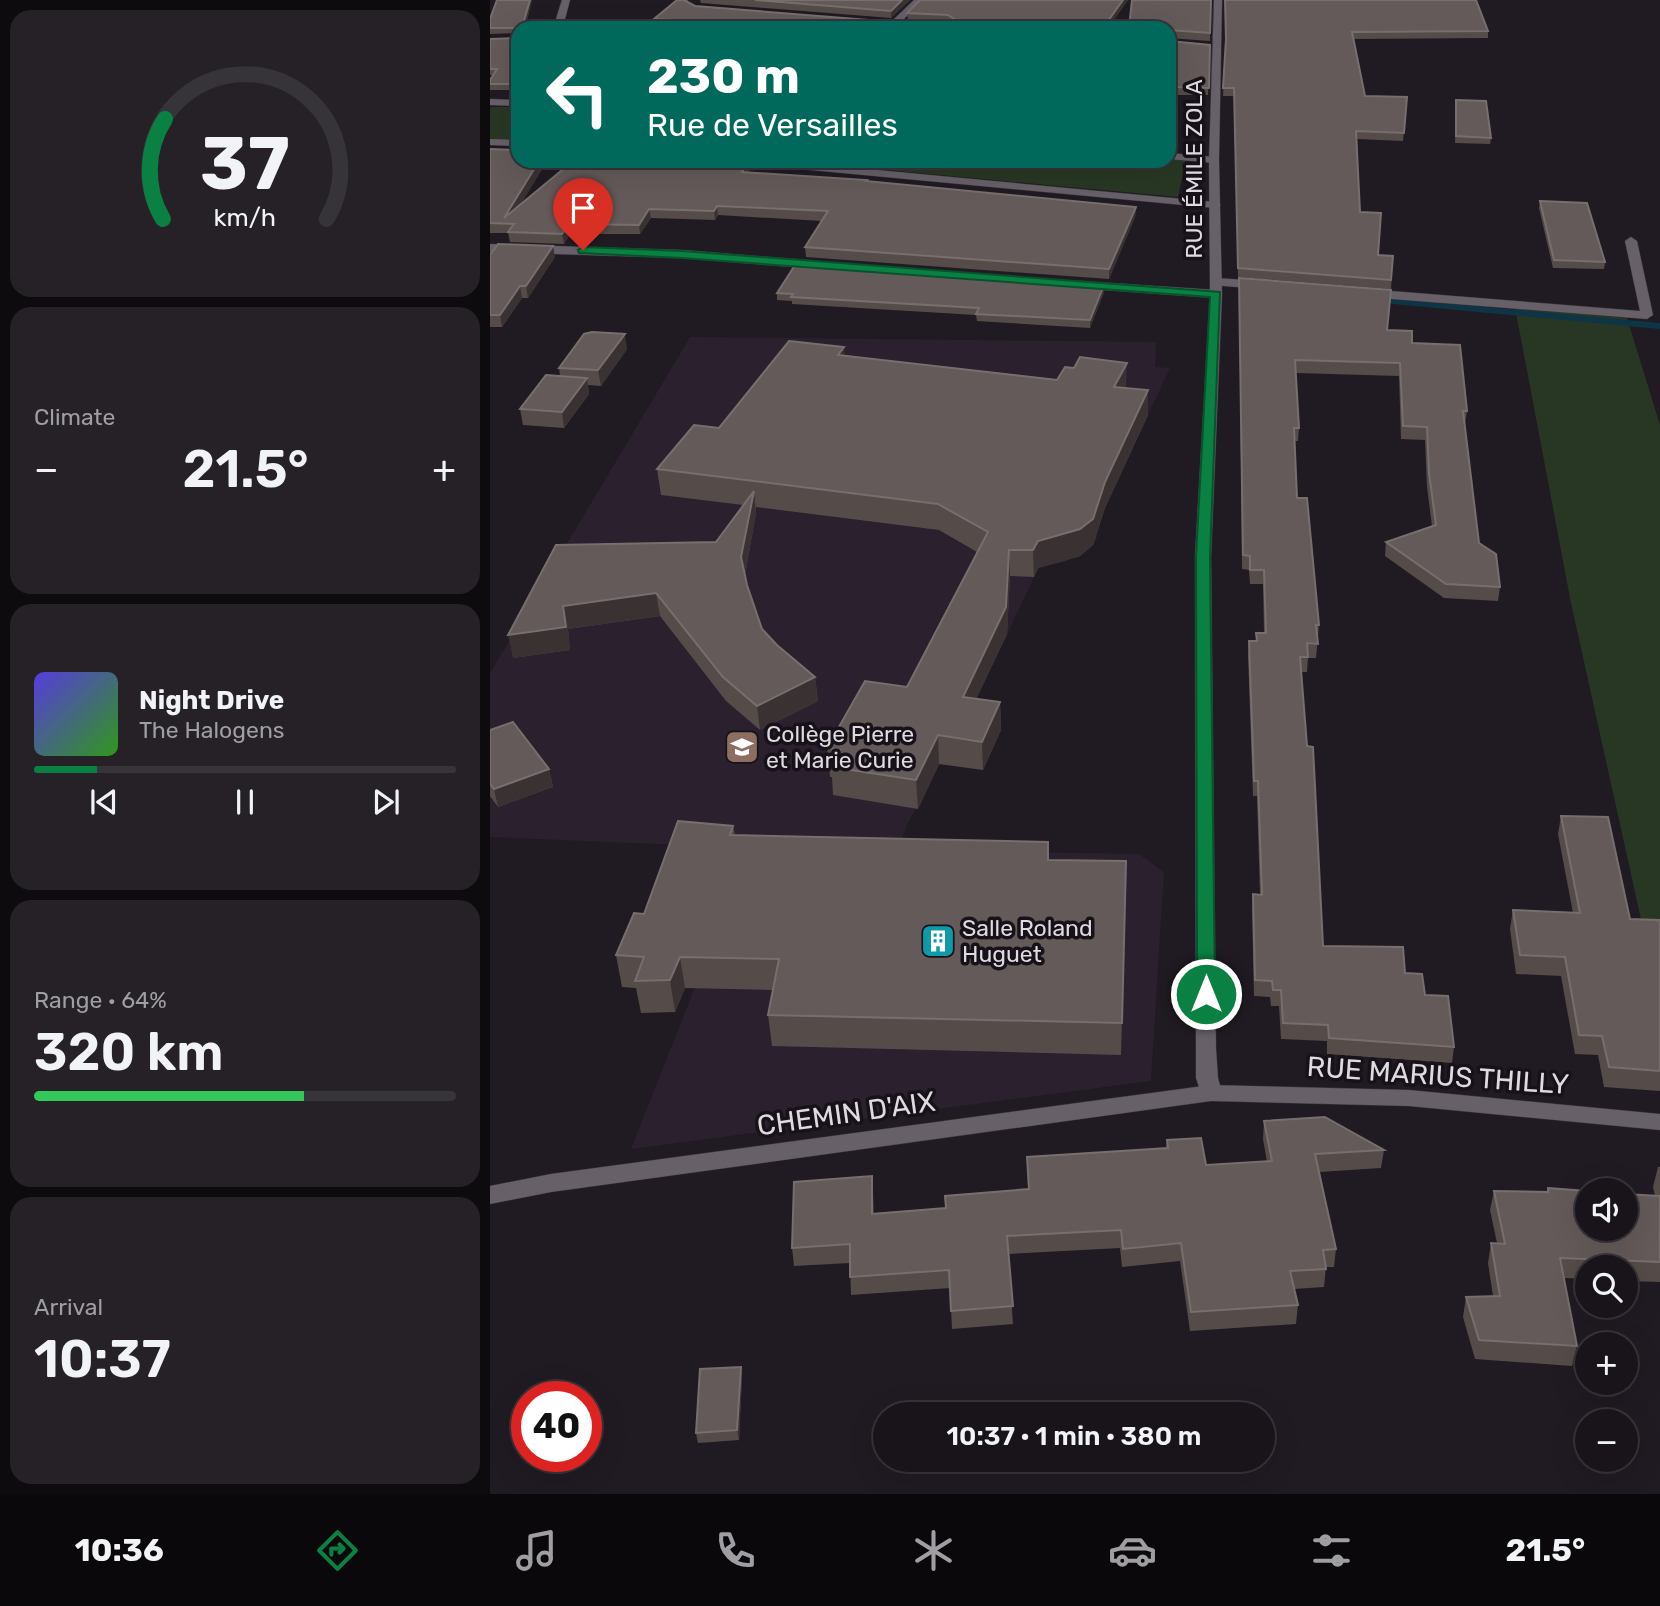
<!DOCTYPE html>
<meta charset="utf-8">
<style>
body{margin:0;font-family:Rubik,sans-serif;background:#252127;color:#f1f3f6;height:100vh;display:flex;flex-direction:column;font-size:26px;white-space:nowrap}
*{box-sizing:border-box;margin:0}
p{font-size:23px;color:#9f9ea2}
.icon{flex:none;width:38px;height:38px;fill:none;stroke:currentColor;stroke-width:2;stroke-linecap:round;stroke-linejoin:round}
.map{position:relative;flex:1;overflow:hidden}
.sheet{display:flex;flex-direction:column;gap:10px;padding:10px;background:#0d0b0e;width:490px}
.sheet>*{flex:none}
.hud{position:absolute;left:21px;top:21px;width:665px;height:147px;border-radius:21px;box-shadow:0 7px 28px #0002,0 0 0 2px #363339;background:#00695c;color:#fff;overflow:hidden}
.buttons{position:absolute;left:1085px;top:1178px;display:grid;gap:14px}
.buttons a{display:grid;place-items:center;width:63px;height:63px;border-radius:50%;background:#18141a;box-shadow:0 7px 28px #0002,0 0 0 2px #363339;font-size:35px}
.speed{position:absolute;left:21px;top:1381px;display:flex;gap:14px;font-size:35px;font-weight:700;text-align:center}
.speed>*{display:grid;place-content:center;width:91px;height:91px;border-radius:50%;background:#18141a;box-shadow:0 7px 28px #0002,0 0 0 2px #363339;line-height:1}
.speed .limit{border:10px solid #d22;background:#fff;color:#111}
.pin{position:absolute;display:grid;place-items:center;width:60px;height:60px;color:#fff;margin:-72px -30px;border-radius:50% 50% 50% 0;rotate:-45deg;box-shadow:0 0 7px #0007}
.pin .icon{rotate:45deg}
.me{position:absolute;width:77px;margin:-38px;rotate:0deg;stroke-linejoin:round;filter:drop-shadow(0 0 5px #0008)}
.turn{display:flex;align-items:center;gap:24px;height:147px;padding:0 21px;font-size:32px}
.turn .icon{width:91px;height:91px;stroke-width:2.5}
.turn b{display:block;font-size:49px;line-height:60px}
.big{font-size:52px;font-weight:600;line-height:1.1}
.sheet .card{flex:1;display:flex;flex-direction:column;justify-content:center;gap:10px;min-width:0;padding:0 24px;border-radius:21px;background:#252127}
.sheet .dial{align-items:center;gap:0}
.dial svg{height:182px;overflow:visible;fill:none;stroke:#363339;stroke-width:7;stroke-linecap:round;text-anchor:middle}
.dial text{fill:#f1f3f6;stroke:none}
.song{display:flex;align-items:center;gap:21px}
.cover{width:84px;height:84px;border-radius:10px;background:linear-gradient(135deg,hsl(250 70% 55%),hsl(110 70% 35%))}
.played{height:7px;border-radius:4px;background:linear-gradient(90deg,#0b8043 15%,#363339 15%)}
.keys{display:flex;justify-content:space-around;direction:ltr}
.heat{display:flex;justify-content:space-between;align-items:center;font-size:38px;direction:ltr}
.charge{height:10px;border-radius:5px;background:linear-gradient(90deg,#34c759 64%,#363339 0)}
.trip{position:absolute;left:383px;top:1402px;width:402px;height:70px;border-radius:35px;background:#18141a;box-shadow:0 7px 28px #0002,0 0 0 2px #363339;font-weight:600;line-height:70px;text-align:center}
.dock{display:flex;height:112px;justify-content:space-around;align-items:center;background:#0a080a;color:#9f9ea2}
.dock .icon{width:49px;height:49px}
.dock .current{color:#0b8043}
.dock b{font-size:32px;color:#f1f3f6}
main{display:flex;flex:1;min-height:0}
.map>svg:first-child{display:block}
.education{fill:#2a202e}
.green{fill:#283724}
.lines{fill:none;stroke-linecap:round;stroke-linejoin:round}
.stream{fill:#0d3546;fill-rule:evenodd}
.minor-casing{stroke:#39353a;stroke-width:1}
.tertiary-casing{stroke:#39353a;stroke-width:1}
.minor{fill:#676069;fill-rule:evenodd}
.tertiary{fill:#676069;fill-rule:evenodd}
.wall{fill:#554b48}
.shaded-wall{fill:#3a3132}
.building{fill:#645a59;stroke:#776e6e;stroke-width:2}
.route{fill:#0b8043;stroke:#07532c;stroke-width:2}
.labels{text-anchor:middle;stroke-width:7;stroke-linejoin:round;paint-order:stroke}
.street-label{font-size:23px;fill:#dedadf;stroke:#171219}
.poi-label{font-size:23px;fill:#dedadf;stroke:#171219;text-anchor:start}
.near-street-label{font-size:28px;fill:#dedadf;stroke:#171219}
</style>
<main>
<section class="sheet">
<div class="card dial"><svg viewBox="0 0 100 80">
<path d="M14 69A42 42 0 1 1 86 69"/>
<path d="M14 69A42 42 0 0 1 15 25" stroke="#0b8043"/>
<text x="50" y="56" font-size="32" font-weight="700">37</text>
<text x="50" y="72" font-size="11">km/h</text>
</svg></div>
<div class="card"><p>Climate</p>
<div class="heat"><a>−</a><b class="big">21.5°</b><a>+</a></div>
</div>
<div class="card">
<div class="song"><i class="cover"></i><div><b>Night Drive</b><p>The Halogens</p></div></div>
<div class="played"></div>
<div class="keys"><svg class="icon" aria-label="previous" viewBox="0 0 24 24"><path d="M18 5L8 12l10 7zM5 5v14"/></svg><svg class="icon" aria-label="pause" viewBox="0 0 24 24"><path d="M8 5v14M16 5v14"/></svg><svg class="icon" aria-label="next" viewBox="0 0 24 24"><path d="M6 5l10 7-10 7zM19 5v14"/></svg></div>
</div>
<div class="card"><p>Range · 64%</p><b class="big">320 km</b><div class="charge"></div></div>
<div class="card"><p>Arrival</p><b class="big">10:37</b></div>
</section>
<div class="map">
<svg width="1170" height="1494" viewBox="0 0 1170 1494">
<rect width="100%" height="100%" fill="#201b22"/>
<polygon class="education" points="200,337 666,342 665,367 680,368 603,534 607,536 606,541 590,556 574,562 549,567 474,725 511,730 493,770 449,764 417,825 408,850 649,854 674,872 661,1081 141,1149 260,848 0,837 0,673"/>
<g class="green">
<polygon points="0,107 28,107 28,140 0,139"/>
<polygon points="679,153 697,154 688,197 299,161 679,161"/>
<polygon points="1025,307 1137,318 1170,425 1170,921 1151,919 1081,603"/>
</g>
<g class="lines">
<polygon class="stream" points="885,297 1170,323 1170,329 882,302 882,298"/>
<g class="minor-casing">
<g id="minor">
<polygon points="72,0 80,0 73,27 60,28 64,25"/>
<polygon points="424,0 433,0 407,26 401,26 401,22"/>
<polygon points="0,99 28,100 28,106 0,105"/>
<polygon points="0,139 28,140 28,146 0,145"/>
<polygon points="679,153 724,157 729,160 724,163 679,159"/>
<polygon points="252,161 292,161 725,202 731,205 725,208 257,164"/>
<polygon points="1141,237 1147,241 1163,315 1157,319 876,297 870,293 876,289 1150,311 1135,241"/>
<polygon points="0,244 192,250 328,261 334,265 328,269 192,258 0,252"/>
<polygon points="726,278 771,281 777,285 771,289 722,285 722,279"/>
<polygon points="590,281 726,290 732,294 726,298 586,288 586,282"/>
<polygon points="721,1085 919,1090 1170,1114 1170,1130 919,1106 721,1101 61,1192 0,1204 0,1186 61,1174"/>
</g>
</g>
<g class="tertiary-casing">
<polygon id="tertiary" points="724,0 732,0 729,160 732,294 721,557 726,1049 728,1078 732,1093 729,1099 721,1101 713,1099 706,1078 705,557 720,294 719,160"/>
</g>
<use href="#minor" class="minor"/>
<use href="#tertiary" class="tertiary"/>
</g>
<g class="wall">
<polygon points="42,0 35,28 28,28 28,33 0,34 0,19"/>
<polygon points="187,0 198,0 197,2 205,6 404,22 458,22 418,20 417,13 430,0 638,0 618,28 196,28 164,26 164,19"/>
<polygon points="210,0 420,0 401,18 211,3"/>
<polygon points="642,0 721,0 720,41 679,38"/>
<polygon points="986,0 998,31 998,38 863,39 875,96 917,97 913,141 867,139 870,212 888,255 903,256 901,289 748,277 744,96 733,96 735,45"/>
<polygon points="28,35 28,90 0,90 0,80 3,75 0,75 0,39 27,38"/>
<polygon points="679,41 720,45 718,95 679,95"/>
<polygon points="966,100 1001,138 1000,144 965,143"/>
<polygon points="0,149 28,161 57,161 30,205 258,162 259,172 377,180 377,182 646,207 645,217 619,279 316,257 315,247 332,221 228,215 225,220 161,218 150,234 80,234 74,244 20,242 18,233 0,233"/>
<polygon points="1050,201 1115,262 1114,269 1063,268 1049,208"/>
<polygon points="0,255 65,257 38,298 32,298 12,327 0,327"/>
<polygon points="749,278 897,330 922,343 977,411 975,424 989,543 1010,587 1008,601 954,598 895,556 896,542 942,526 937,487 935,440 911,439 909,376 806,373 809,428 808,441 805,441 807,498 829,625 826,658 818,658 817,672 811,672 833,946 915,973 935,995 964,1047 962,1063 837,1054 837,1041 791,1039 789,1006 781,1006 780,997 764,996 762,910 763,894 770,894 767,796 763,796 758,655 759,641 766,641 766,633 774,633 773,584 760,584 759,570 752,569"/>
<polygon points="614,285 614,292 600,328 487,321 486,315 302,304 302,301 287,300 287,293"/>
<polygon points="137,349 111,386 98,385 99,394 74,428 33,425 30,409 70,376 69,368"/>
<polygon points="355,356 636,387 658,415 615,508 603,545 590,556 548,568 544,577 520,576 517,634 486,699 510,702 511,730 493,770 449,764 428,809 343,795 342,777 340,777 337,748 417,687 487,552 449,530 266,507 266,513 255,575 257,585 272,629 287,645 325,677 328,701 270,730 236,701 170,616 78,629 80,650 23,658 226,542 253,505 171,495 167,469 229,428"/>
<polygon points="0,730 59,769 63,787 8,807 0,796"/>
<polygon points="1071,816 1140,919 1170,920 1170,1091 1114,1087 1108,1055 1085,1054 1071,976 1026,974 1020,929 1023,910 1083,913 1068,834"/>
<polygon points="243,826 245,835 559,860 636,861 631,1055 282,1046 278,1015 283,990 195,988 185,1012 151,1013 146,988 132,987 126,955 154,914"/>
<polygon points="774,1121 894,1150 891,1168 829,1172 846,1249 844,1267 836,1267 834,1287 804,1289 808,1305 806,1324 700,1331 690,1261 632,1267 630,1248 518,1254 523,1324 462,1329 460,1288 361,1295 360,1263 304,1266 302,1248 383,1194 384,1213 456,1208 538,1189 537,1157 676,1148 677,1140 716,1165 777,1162 773,1139"/>
<polygon points="1168,1167 1170,1167 1170,1282 1136,1281 1136,1267 1097,1267 1097,1279 1074,1278 1087,1346 1082,1366 985,1359 973,1317 976,1297 1003,1296 998,1263 1001,1243 1007,1243 1000,1210 1004,1191 1057,1192 1058,1188 1165,1196 1163,1187"/>
<polygon points="251,1367 252,1377 249,1440 208,1443 206,1433"/>
</g>
<g class="shaded-wall">
<polygon points="40,0 42,0 35,28 32,28"/>
<polygon points="412,0 420,0 401,18 401,11"/>
<polygon points="633,0 638,0 618,28 613,28"/>
<polygon points="49,161 57,161 19,224 14,218"/>
<polygon points="258,162 259,172 253,181 252,172"/>
<polygon points="227,206 228,215 225,220 224,211"/>
<polygon points="646,207 645,217 619,279 619,269"/>
<polygon points="159,209 161,218 150,234 149,225"/>
<polygon points="79,224 80,234 74,244 72,234"/>
<polygon points="63,246 65,257 38,298 36,286"/>
<polygon points="614,285 614,292 600,328 600,320"/>
<polygon points="30,286 32,298 12,327 10,315"/>
<polygon points="135,334 137,349 111,386 108,370"/>
<polygon points="354,347 356,371 348,355"/>
<polygon points="637,363 636,387 624,412 624,387"/>
<polygon points="97,378 99,394 74,428 72,412"/>
<polygon points="658,390 658,415 615,508 603,545 590,556 548,568 544,577 543,550 548,541 615,482"/>
<polygon points="264,491 266,513 254,580 251,557"/>
<polygon points="519,550 520,576 517,634 474,725 473,697"/>
<polygon points="166,593 170,616 78,629 80,650 23,658 18,635 73,606"/>
<polygon points="325,677 328,701 270,730 267,706"/>
<polygon points="510,702 511,730 493,770 492,742"/>
<polygon points="448,735 449,764 428,809 426,780"/>
<polygon points="59,769 63,787 8,807 4,789"/>
<polygon points="190,957 195,988 185,1012 180,980"/>
<polygon points="382,1176 383,1194 384,1232 382,1214"/>
<polygon points="251,1367 252,1377 249,1440 247,1430"/>
</g>
<g class="building">
<polygon points="7,0 40,0 32,28 0,28 0,19"/>
<polygon points="187,0 194,0 205,6 404,22 465,22 464,19 458,15 417,13 430,0 633,0 613,28 243,28 247,24 164,19"/>
<polygon points="265,0 412,0 401,11"/>
<polygon points="642,0 721,0 720,33 679,30 679,28 639,28"/>
<polygon points="735,0 986,0 998,31 862,32 875,96 917,97 914,133 866,131 870,212 891,213 888,255 903,256 901,280 748,268 744,88 733,88 736,39"/>
<polygon points="28,35 28,84 0,84 0,80 7,69 0,69 0,39 27,38"/>
<polygon points="679,41 720,45 719,88 679,87"/>
<polygon points="966,100 996,101 1001,138 966,136"/>
<polygon points="0,149 28,150 28,161 49,161 14,218 83,161 220,161 258,162 252,172 377,180 376,181 646,207 619,269 315,247 338,211 227,206 224,211 159,209 149,225 79,224 72,234 18,232 24,224 0,223"/>
<polygon points="1050,201 1097,203 1115,262 1064,260"/>
<polygon points="8,244 63,246 36,286 30,286 10,315 0,315 0,255"/>
<polygon points="307,262 614,285 600,320 486,314 489,308 301,297 303,294 287,293"/>
<polygon points="749,278 901,290 897,330 922,331 922,343 970,345 977,411 973,411 989,543 1006,554 1010,587 956,584 896,542 946,525 939,473 937,427 913,426 910,363 805,360 809,428 804,428 807,498 817,498 829,625 826,625 828,644 817,643 818,657 810,657 817,746 823,747 833,946 913,947 915,973 932,974 935,995 958,996 964,1047 839,1038 838,1025 793,1023 791,990 783,990 782,981 765,980 763,894 772,895 768,781 764,781 759,641 767,641 766,633 776,633 774,570 760,570 760,556 753,555"/>
<polygon points="102,332 135,334 108,370 69,368 94,334"/>
<polygon points="299,341 354,347 348,355 567,380 575,367 584,368 590,357 637,363 624,387 658,390 615,482 603,519 590,529 548,541 543,550 519,550 516,607 473,697 510,702 492,742 448,735 426,780 341,767 350,750 337,748 375,681 417,687 498,532 448,504 167,469 204,425 229,428"/>
<polygon points="56,375 97,378 72,412 30,409"/>
<polygon points="264,491 251,557 257,585 272,629 287,645 325,677 267,706 233,677 166,593 73,606 76,627 18,635 66,545 226,542"/>
<polygon points="23,722 59,769 4,789 0,784 0,730"/>
<polygon points="1071,816 1118,817 1140,919 1170,920 1170,1071 1119,1067 1112,1036 1089,1035 1075,957 1030,955 1023,910 1090,913"/>
<polygon points="188,821 243,826 240,835 558,842 558,860 636,861 632,1023 278,1015 289,959 190,957 180,980 145,981 154,957 126,955 144,913 154,914"/>
<polygon points="835,1117 894,1150 825,1154 846,1249 833,1250 836,1269 800,1271 808,1305 701,1312 691,1243 633,1249 631,1230 517,1236 523,1306 461,1311 459,1270 360,1277 360,1244 302,1248 304,1182 382,1176 382,1214 456,1208 455,1196 539,1189 537,1157 678,1148 677,1140 711,1138 716,1165 782,1161 774,1121"/>
<polygon points="1058,1188 1097,1191 1097,1228 1136,1228 1136,1194 1170,1196 1170,1262 1070,1258 1087,1346 989,1340 976,1297 1010,1296 1001,1243 1015,1244 1004,1191 1058,1192"/>
<polygon points="251,1367 247,1430 206,1433 210,1369"/>
</g>
<polygon class="route" points="93,247 192,251 730,292 720,557 725,994 722,998 709,998 707,994 706,557 720,297 192,258 89,253 88,250"/>
<defs>
<g id="school-square" transform="scale(1.75)"><rect x="-9" y="-9" width="18" height="18" rx="4" fill="#8d6e63" stroke="#171219"/><path d="M0-5L7-2L0 1L-7-2ZM-4 1L0 2.5L4 1V4Q0 6-4 4Z" fill="#fff"/></g>
<g id="building-square" transform="scale(1.75)"><rect x="-9" y="-9" width="18" height="18" rx="4" fill="#0f9aa8" stroke="#171219"/><path d="M-4-6H4V6H1V3H-1V6H-4ZM-2.5-4.3h1.7v1.8h-1.7ZM.8-4.3h1.7v1.8H.8ZM-2.5-1h1.7V.8h-1.7ZM.8-1h1.7V.8H.8Z" fill="#fff"/></g>
</defs>
<g fill-rule="evenodd">
<use href="#school-square" x="252" y="747"/>
<use href="#building-square" x="448" y="941"/>
</g>
<g class="labels">
<g class="street-label">
<text transform="translate(704 169) rotate(-90)" y="8">RUE ÉMILE ZOLA</text>
</g>
<g class="poi-label">
<text x="276" y="742">Collège Pierre<tspan x="276" dy="26">et Marie Curie</tspan></text>
<text x="472" y="936">Salle Roland<tspan x="472" dy="26">Huguet</tspan></text>
</g>
<g class="near-street-label">
<text transform="translate(948 1075) rotate(4)" y="10">RUE MARIUS THILLY</text>
<text transform="translate(356 1113) rotate(-8)" y="10">CHEMIN D'AIX</text>
</g>
</g>
</svg>
<div class="buttons">
<a><svg class="icon" aria-label="sound" viewBox="0 0 24 24"><path d="M4 9h4l5-4v14l-5-4H4zM17 9q2 3 0 6"/></svg></a>
<a><svg class="icon" aria-label="search" viewBox="0 0 24 24"><circle cx="10" cy="10" r="6"/><path d="M15 15l6 6"/></svg></a>
<a>+</a>
<a>−</a>
</div>
<div class="speed"><div class="limit">40</div></div>
<div class="pin" style="left:93px;top:250px;background:#d93025"><svg class="icon" aria-label="arrive" viewBox="0 0 24 24"><path d="M6 21V4h12l-3 4 3 4H6"/></svg></div>
<svg class="me" style="left:716px;top:994px" viewBox="-20 -20 40 40"><circle r="17" fill="#0b8043" stroke="#fff" stroke-width="3"/><path d="M0-11L8 9 0 5-8 9z" fill="#fff"/></svg>
<div class="trip">10:37 · 1 min · 380 m</div>
<div class="hud">
<div class="turn"><svg class="icon" aria-label="left" viewBox="0 0 24 24"><path d="M17 20v-9H6M10 6l-5 5 5 5"/></svg><div><b>230 m</b>Rue de Versailles</div></div>
</div>
</div>
</main>
<nav class="dock">
<b>10:36</b>
<svg class="icon current" aria-label="directions" viewBox="0 0 24 24"><path d="M12 3l9 9-9 9-9-9zM9 14v-3h6M13 9l2 2-2 2"/></svg>
<svg class="icon" aria-label="music" viewBox="0 0 24 24"><path d="M9 18V5l10-2v13"/><circle cx="6" cy="18" r="3"/><circle cx="16" cy="16" r="3"/></svg>
<svg class="icon" aria-label="phone" viewBox="0 0 24 24"><path d="M5 4h4l2 5-3 2q2 4 5 5l2-3 5 2v4C11 20 4 13 5 4z"/></svg>
<svg class="icon" aria-label="climate" viewBox="0 0 24 24"><path d="M12 3v18M4 7l16 10M4 17L20 7"/></svg>
<svg class="icon" aria-label="car" viewBox="0 0 24 24"><path d="M5 17H2v-5l4-1 3-4h7l3 4 3 1v5h-3M9 17h6M6 11h13"/><circle cx="7" cy="17" r="2"/><circle cx="17" cy="17" r="2"/></svg>
<svg class="icon" aria-label="filters" viewBox="0 0 24 24"><path d="M4 7h16M4 17h16"/><circle cx="9" cy="7" r="2"/><circle cx="15" cy="17" r="2"/></svg>
<b>21.5°</b>
</nav>
